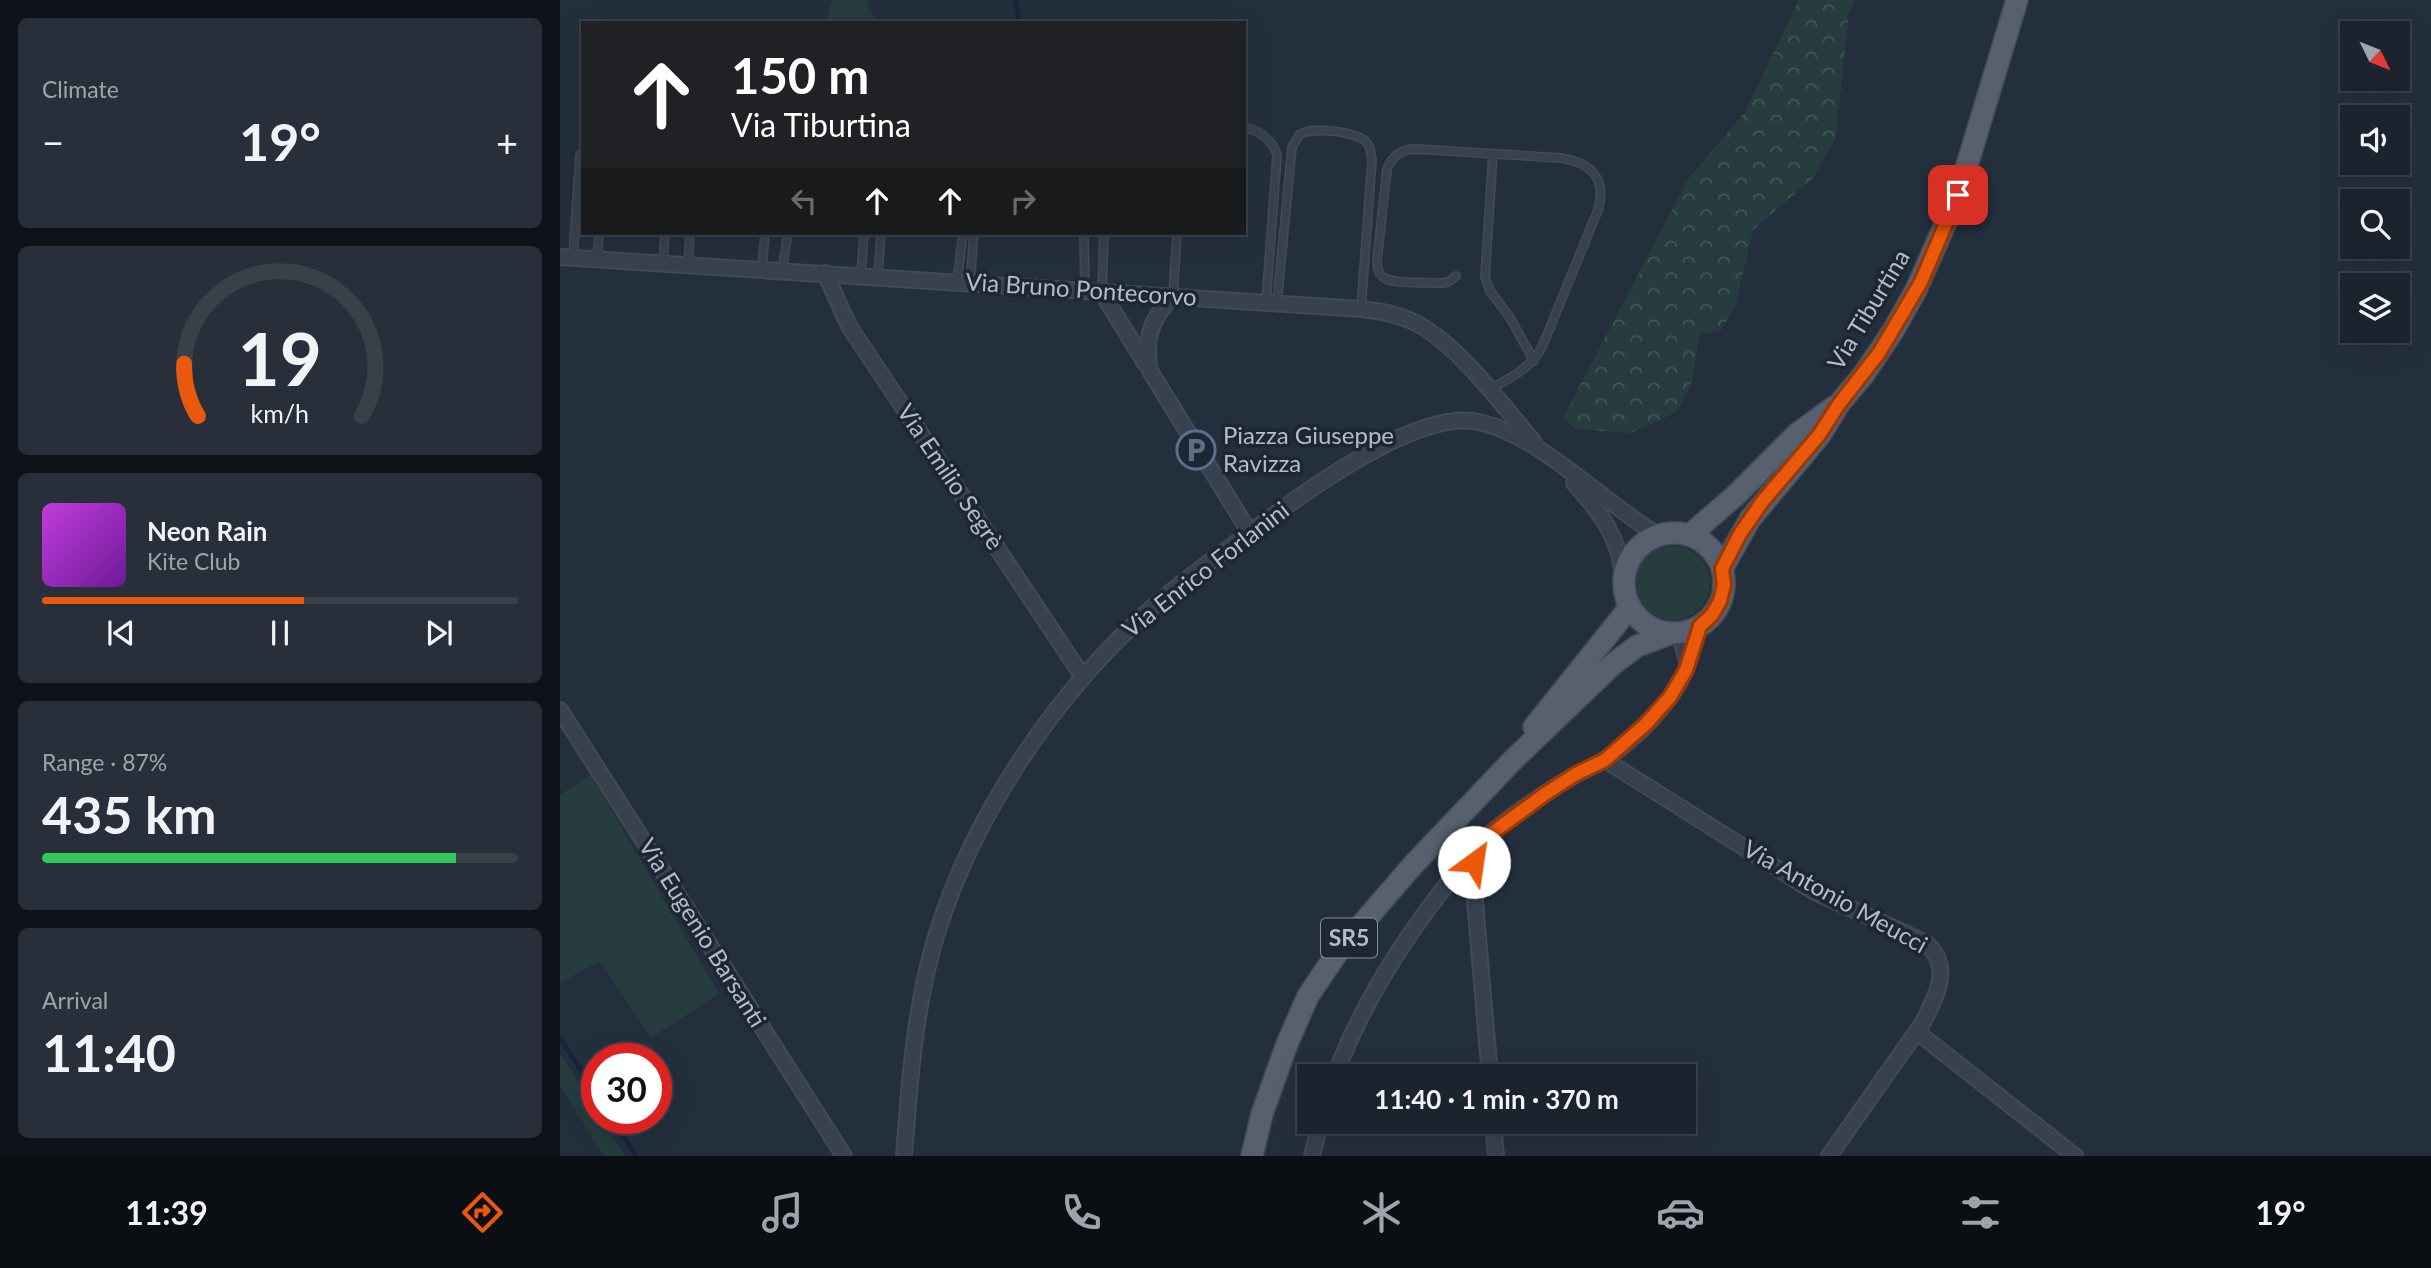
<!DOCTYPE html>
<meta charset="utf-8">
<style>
body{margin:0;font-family:Lato,sans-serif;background:#282f3a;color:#f1f3f6;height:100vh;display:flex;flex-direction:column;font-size:26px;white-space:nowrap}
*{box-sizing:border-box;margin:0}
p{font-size:23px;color:#a0a4aa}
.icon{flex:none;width:38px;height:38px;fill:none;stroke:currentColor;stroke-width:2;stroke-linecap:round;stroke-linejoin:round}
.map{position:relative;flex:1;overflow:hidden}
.sheet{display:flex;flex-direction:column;gap:18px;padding:18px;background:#0f1319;width:560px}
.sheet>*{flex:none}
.guide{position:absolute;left:21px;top:21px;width:665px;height:214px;border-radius:0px;box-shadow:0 7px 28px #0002,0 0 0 2px #39404a;background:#202124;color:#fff;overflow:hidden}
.needle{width:46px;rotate:133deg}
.fabs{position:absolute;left:1780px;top:21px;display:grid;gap:14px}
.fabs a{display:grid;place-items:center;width:70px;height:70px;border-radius:0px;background:#1b232e;box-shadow:0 7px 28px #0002,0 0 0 2px #39404a;font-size:35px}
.speed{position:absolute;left:21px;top:1043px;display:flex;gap:14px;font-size:35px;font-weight:700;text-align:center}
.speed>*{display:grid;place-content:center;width:91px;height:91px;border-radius:50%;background:#1b232e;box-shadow:0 7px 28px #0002,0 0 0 2px #39404a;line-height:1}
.speed .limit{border:10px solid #d22;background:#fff;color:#111}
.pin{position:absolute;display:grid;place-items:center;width:60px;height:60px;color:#fff;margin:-30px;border-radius:14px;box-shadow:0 4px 10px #0006}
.me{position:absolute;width:77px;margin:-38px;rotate:31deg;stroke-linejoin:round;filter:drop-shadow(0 0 5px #0008)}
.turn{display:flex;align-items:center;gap:24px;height:147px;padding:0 35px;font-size:32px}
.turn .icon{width:91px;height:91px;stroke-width:2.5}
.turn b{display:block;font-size:49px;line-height:60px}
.lanes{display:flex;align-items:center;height:66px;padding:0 35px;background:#0003;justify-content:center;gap:35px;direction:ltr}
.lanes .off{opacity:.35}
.big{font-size:52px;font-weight:700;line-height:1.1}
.sheet .card{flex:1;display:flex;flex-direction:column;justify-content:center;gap:10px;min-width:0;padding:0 24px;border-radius:10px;background:#282f3a}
.sheet .dial{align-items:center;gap:0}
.dial svg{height:182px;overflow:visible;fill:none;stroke:#39404a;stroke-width:7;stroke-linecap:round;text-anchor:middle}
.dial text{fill:#f1f3f6;stroke:none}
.song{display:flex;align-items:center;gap:21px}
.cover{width:84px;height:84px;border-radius:10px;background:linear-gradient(135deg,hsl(290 70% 55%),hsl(280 70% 35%))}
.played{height:7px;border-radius:4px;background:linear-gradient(90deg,#ea580c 55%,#39404a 55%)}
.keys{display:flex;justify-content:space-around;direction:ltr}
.heat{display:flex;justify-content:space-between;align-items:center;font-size:38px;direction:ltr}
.charge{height:10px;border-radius:5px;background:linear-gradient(90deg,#34c759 87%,#39404a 0)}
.trip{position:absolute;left:737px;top:1064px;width:399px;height:70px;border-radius:0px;background:#1b232e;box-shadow:0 7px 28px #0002,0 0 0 2px #39404a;font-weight:700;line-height:70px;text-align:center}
.tabs{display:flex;height:112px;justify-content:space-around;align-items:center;background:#0b0e12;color:#a0a4aa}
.tabs .icon{width:49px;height:49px}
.tabs .selected{color:#ea580c}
.tabs b{font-size:32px;color:#f1f3f6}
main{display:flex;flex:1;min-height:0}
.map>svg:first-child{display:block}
.green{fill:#263c3f}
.forest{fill:url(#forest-crowns)}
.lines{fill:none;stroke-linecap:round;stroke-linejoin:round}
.stream{stroke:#17263c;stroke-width:4.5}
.service-casing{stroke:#414a57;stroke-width:10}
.minor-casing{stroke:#414a57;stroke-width:18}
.primary-casing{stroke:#414a57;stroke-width:24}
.service{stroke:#38414e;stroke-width:7}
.minor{stroke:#38414e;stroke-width:14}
.primary{stroke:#56606e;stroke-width:21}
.route-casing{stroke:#983908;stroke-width:18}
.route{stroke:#ea580c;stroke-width:12}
.labels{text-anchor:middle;stroke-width:7;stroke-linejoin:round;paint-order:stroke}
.shield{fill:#1d2633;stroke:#878f9c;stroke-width:2}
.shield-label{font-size:23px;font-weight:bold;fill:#b4bcc9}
.street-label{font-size:24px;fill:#b4bcc9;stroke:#1d2633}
.poi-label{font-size:24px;fill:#b4bcc9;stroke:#1d2633;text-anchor:start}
</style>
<main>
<section class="sheet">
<div class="card"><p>Climate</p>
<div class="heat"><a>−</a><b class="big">19°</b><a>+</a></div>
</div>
<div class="card dial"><svg viewBox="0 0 100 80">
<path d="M14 69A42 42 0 1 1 86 69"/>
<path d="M14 69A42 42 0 0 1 8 46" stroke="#ea580c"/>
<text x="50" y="56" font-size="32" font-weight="700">19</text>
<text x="50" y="72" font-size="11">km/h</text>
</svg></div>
<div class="card">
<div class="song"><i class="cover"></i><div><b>Neon Rain</b><p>Kite Club</p></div></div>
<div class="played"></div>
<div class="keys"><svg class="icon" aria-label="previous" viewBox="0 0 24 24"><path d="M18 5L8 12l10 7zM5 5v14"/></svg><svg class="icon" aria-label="pause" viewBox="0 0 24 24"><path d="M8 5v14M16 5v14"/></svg><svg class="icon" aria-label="next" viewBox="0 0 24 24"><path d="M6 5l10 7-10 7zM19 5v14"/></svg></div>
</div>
<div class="card"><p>Range · 87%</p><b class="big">435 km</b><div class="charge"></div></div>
<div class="card"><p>Arrival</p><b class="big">11:40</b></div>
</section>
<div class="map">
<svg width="1871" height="1156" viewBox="0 0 1871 1156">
<defs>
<pattern id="forest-crowns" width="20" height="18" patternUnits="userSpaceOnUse" patternTransform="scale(1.75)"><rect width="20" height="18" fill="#263c3f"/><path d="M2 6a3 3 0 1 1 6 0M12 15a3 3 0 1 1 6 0" fill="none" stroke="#435659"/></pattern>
</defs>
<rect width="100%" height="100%" fill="#242f3e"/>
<g class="green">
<polygon points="272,0 307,0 316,23 266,23"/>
<circle cx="1113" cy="583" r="37"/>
<polygon points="31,775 159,994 91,1038 40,961 0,983 0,795"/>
<polygon points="0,1053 37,1111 37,1118 41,1118 65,1156 44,1156 0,1086"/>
</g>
<polygon class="forest" points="1239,0 1295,0 1289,13 1275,139 1253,178 1193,230 1175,307 1161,330 1140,335 1132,381 1117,412 1070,433 1015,429 1003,418 1128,179 1185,112"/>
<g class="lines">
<g class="stream">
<polyline points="455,0 460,23"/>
<polyline points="0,1038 37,1095"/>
<polyline points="52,1118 76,1156"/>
</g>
<g class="service-casing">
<g id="service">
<path d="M684,127c16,4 28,12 33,28l-11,148"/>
<polyline points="933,154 925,277 930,291 949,316 974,361"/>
<polyline points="524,233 525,291"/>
<polyline points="13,257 20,155"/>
<polyline points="37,258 39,233"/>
<polyline points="103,262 105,233"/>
<polyline points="128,264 130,233"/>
<polyline points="202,269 205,233"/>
<polyline points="222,270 228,233"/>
<polyline points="301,275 304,233"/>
<path d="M896,276l-8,6 -6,1c-14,-1 -49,2 -59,-6 -5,-4 -6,-10 -6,-16l10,-92c5,-13 15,-20 29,-20l145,9c30,5 46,20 37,52l-56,137c-12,22 -32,31 -53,43"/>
<polyline points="318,277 321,233"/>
<polyline points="397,282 403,233"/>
<polyline points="410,283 414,233"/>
<polyline points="542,291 544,233"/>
<polyline points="613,296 617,233"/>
<path d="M717,303l15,-156 8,-13c12,-7 58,-3 67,9 4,5 4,11 5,17l-11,149"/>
</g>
</g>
<g class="minor-casing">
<g id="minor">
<path d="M0,257l801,52c16,2 32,4 48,11 45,18 92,84 124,121"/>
<polyline points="265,273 289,326 523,677"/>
<polyline points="541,291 585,363"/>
<path d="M612,296c-21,24 -28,42 -22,75l100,162"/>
<path d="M1014,483c26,29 47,56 49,96"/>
<polyline points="1119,633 1128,664 1140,626"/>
<polyline points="0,710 284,1156"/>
<path d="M1045,760l208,131 113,52c27,24 10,54 -4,81l-93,132"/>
<polyline points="916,849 913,880 915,902 930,1076"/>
<polyline points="1357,1032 1515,1156"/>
<path d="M775,1076c26,-71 69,-138 116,-197 13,-16 26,-34 42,-48 26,-21 55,-41 84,-57 9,-5 20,-9 29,-15 31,-21 69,-59 82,-95"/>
<polyline points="933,1122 936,1156"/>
<path d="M344,1156c6,-79 11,-159 37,-235 36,-108 108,-216 191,-295 45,-43 99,-79 149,-116 44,-32 136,-95 191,-89 62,8 131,82 186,114"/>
<polyline points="752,1156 760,1122"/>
</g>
</g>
<g class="primary-casing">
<g id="primary">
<circle cx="1114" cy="583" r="50"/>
<polyline points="1130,535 1177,494 1237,434 1274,407"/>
<polyline points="1162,569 1190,519 1260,435 1279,404 1304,374 1333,331 1356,290 1398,195 1457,0"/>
<polyline points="974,727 1070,607"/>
<polyline points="692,1156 702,1114 727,1044 748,996 777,953 853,865 952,761 1052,665 1077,646 1112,633"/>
</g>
</g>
<use href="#service" class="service"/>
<use href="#minor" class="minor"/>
<use href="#primary" class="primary"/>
</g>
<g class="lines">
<g class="route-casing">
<polyline id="route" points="914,862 916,848 932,833 985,794 1016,774 1045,760 1086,724 1110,697 1126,670 1140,626 1152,615 1160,601 1164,585 1162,569 1180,534 1202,502 1259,435 1279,404 1319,353 1361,282 1398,195"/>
</g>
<use href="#route" class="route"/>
</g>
<defs>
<g id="parking-ring" transform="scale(2.0125)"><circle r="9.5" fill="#1d2633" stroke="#5c6f8a" stroke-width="1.5"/><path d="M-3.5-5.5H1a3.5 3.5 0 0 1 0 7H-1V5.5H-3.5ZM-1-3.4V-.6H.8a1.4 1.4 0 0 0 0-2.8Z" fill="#5c6f8a"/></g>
</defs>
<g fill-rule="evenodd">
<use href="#parking-ring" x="636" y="450"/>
</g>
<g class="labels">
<rect class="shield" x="761" y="918.5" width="56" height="39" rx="5"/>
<g class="shield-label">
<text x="789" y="946">SR5</text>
</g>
<g class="street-label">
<text transform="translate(521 290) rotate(4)" y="8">Via Bruno Pontecorvo</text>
<text transform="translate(1309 310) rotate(-59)" y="8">Via Tiburtina</text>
<text transform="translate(390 477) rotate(56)" y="8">Via Emilio Segrè</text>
<text transform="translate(646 570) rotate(-38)" y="8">Via Enrico Forlanini</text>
<text transform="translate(1275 897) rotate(29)" y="8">Via Antonio Meucci</text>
<text transform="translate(142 933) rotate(58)" y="8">Via Eugenio Barsanti</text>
</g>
<g class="poi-label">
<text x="663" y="444">Piazza Giuseppe<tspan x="663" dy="28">Ravizza</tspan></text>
</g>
</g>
</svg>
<div class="fabs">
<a><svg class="needle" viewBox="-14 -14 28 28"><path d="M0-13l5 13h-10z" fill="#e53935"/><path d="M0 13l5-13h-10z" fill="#a0a4aa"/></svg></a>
<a><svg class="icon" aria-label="sound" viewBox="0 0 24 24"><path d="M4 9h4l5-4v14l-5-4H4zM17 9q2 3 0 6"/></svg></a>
<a><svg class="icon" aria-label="search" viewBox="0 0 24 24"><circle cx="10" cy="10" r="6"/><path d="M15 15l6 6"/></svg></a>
<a><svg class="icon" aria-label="layers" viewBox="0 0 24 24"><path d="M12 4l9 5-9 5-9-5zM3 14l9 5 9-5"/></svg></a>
</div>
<div class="speed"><div class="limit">30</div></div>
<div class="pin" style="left:1398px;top:195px;background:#d93025"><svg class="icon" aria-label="arrive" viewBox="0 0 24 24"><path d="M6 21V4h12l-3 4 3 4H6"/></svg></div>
<svg class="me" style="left:914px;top:862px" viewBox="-20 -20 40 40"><circle r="19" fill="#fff"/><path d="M0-13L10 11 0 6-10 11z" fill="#ea580c"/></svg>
<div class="trip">11:40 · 1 min · 370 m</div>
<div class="guide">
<div class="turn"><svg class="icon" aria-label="ahead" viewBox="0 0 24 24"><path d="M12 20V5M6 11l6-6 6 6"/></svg><div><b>150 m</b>Via Tiburtina</div></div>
<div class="lanes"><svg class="icon off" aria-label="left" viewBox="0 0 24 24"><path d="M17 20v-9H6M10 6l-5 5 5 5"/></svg><svg class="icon" aria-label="ahead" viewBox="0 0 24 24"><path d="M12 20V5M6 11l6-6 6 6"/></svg><svg class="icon" aria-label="ahead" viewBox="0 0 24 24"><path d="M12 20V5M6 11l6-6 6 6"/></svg><svg class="icon off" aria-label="right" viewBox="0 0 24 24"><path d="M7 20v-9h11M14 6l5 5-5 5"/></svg></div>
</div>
</div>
</main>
<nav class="tabs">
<b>11:39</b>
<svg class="icon selected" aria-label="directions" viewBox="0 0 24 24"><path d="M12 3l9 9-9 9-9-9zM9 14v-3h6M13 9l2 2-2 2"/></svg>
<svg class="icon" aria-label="music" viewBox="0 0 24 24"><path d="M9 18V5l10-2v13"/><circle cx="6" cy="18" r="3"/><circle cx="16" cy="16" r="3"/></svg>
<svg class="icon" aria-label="phone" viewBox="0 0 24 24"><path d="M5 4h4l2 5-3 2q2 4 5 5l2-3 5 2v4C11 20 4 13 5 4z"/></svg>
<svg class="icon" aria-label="climate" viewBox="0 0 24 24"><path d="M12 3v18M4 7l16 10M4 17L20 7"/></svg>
<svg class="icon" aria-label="car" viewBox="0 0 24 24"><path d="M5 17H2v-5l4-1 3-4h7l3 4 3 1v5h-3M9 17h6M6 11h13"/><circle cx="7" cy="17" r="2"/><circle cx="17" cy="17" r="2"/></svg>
<svg class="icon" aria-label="filters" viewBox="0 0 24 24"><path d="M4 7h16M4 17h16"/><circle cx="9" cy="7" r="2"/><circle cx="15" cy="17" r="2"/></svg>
<b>19°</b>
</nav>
